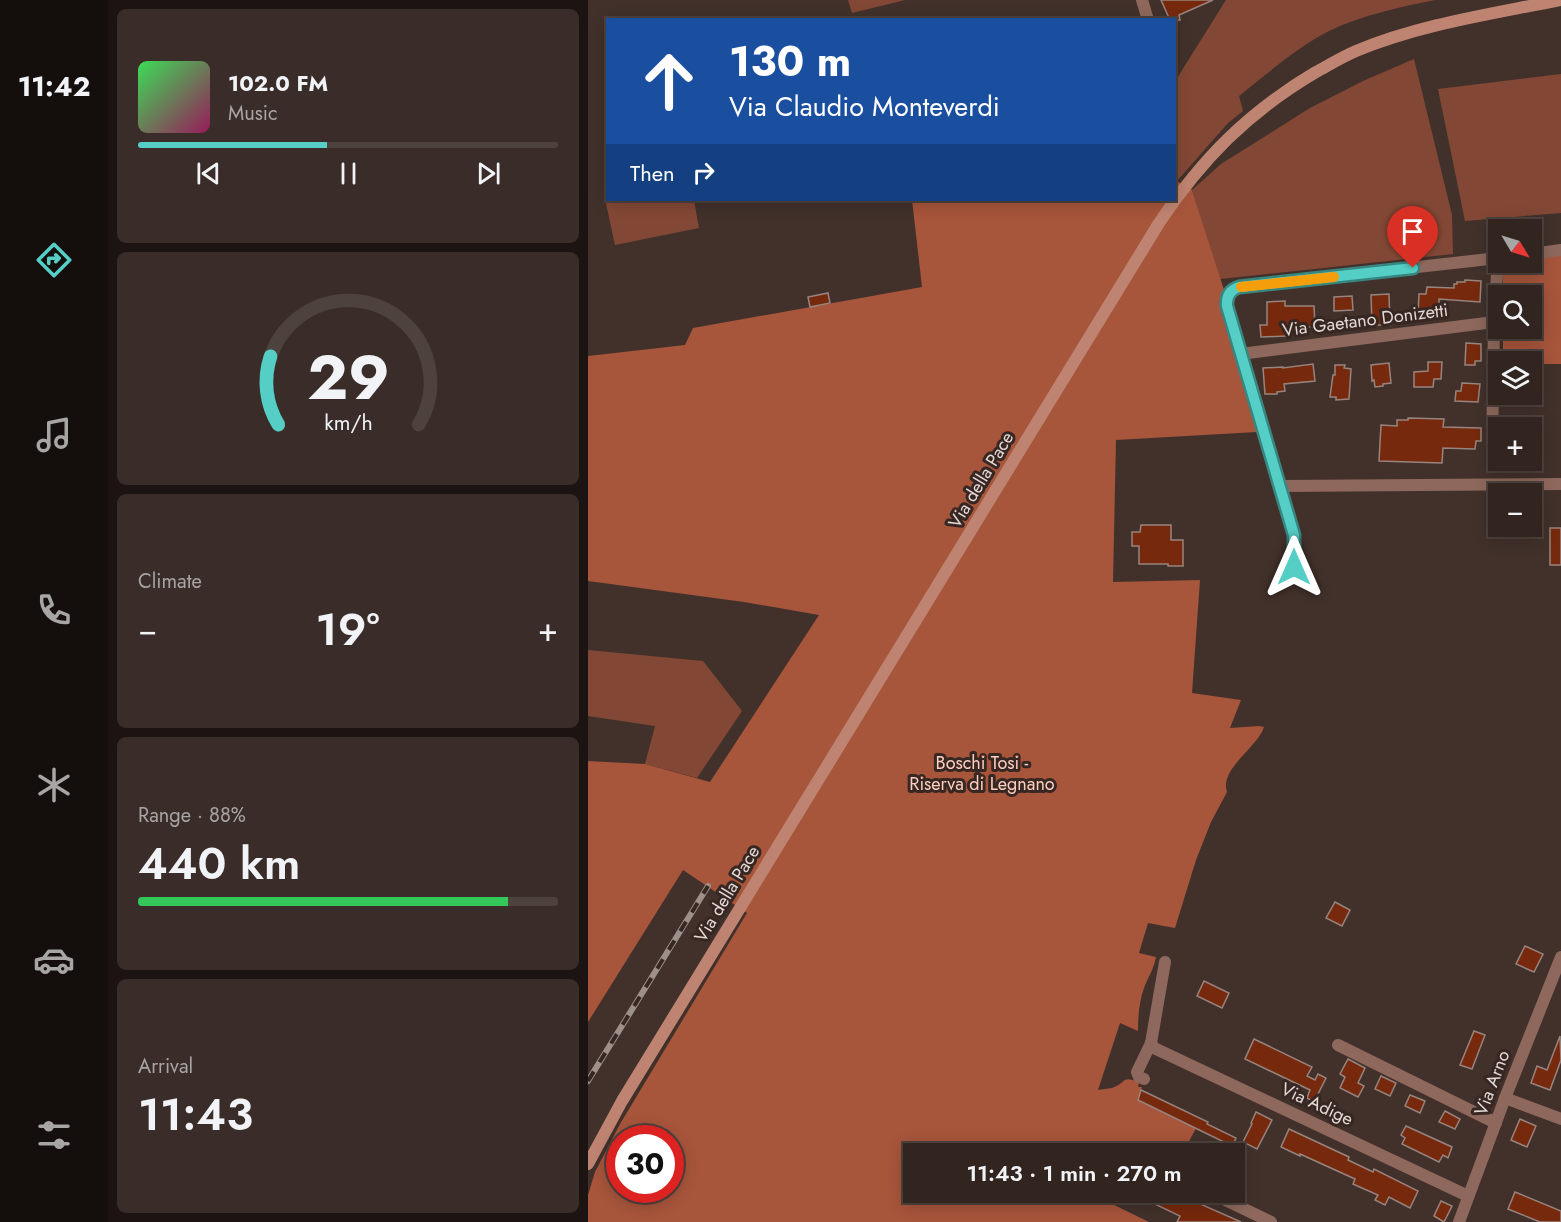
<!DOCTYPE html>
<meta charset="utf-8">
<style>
body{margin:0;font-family:Jost,sans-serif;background:#3a2d29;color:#f1f3f6;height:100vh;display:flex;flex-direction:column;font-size:22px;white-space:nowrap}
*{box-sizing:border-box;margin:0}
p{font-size:20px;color:#a8a5a5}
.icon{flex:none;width:33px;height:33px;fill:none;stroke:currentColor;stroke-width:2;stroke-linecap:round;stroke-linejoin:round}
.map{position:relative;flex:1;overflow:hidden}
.sheet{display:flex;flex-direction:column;gap:9px;padding:9px;background:#1c1412;width:480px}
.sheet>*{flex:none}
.hud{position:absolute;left:18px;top:18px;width:570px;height:183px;border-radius:0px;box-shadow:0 3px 15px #0003,0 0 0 2px #4d423e;background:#1a4fa0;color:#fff;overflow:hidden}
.needle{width:39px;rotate:128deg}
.buttons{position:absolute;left:900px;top:219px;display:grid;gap:12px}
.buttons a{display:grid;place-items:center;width:54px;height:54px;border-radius:0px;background:#322520;box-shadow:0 3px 15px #0003,0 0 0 2px #4d423e;font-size:30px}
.speed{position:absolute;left:18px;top:1125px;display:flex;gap:12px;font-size:30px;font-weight:700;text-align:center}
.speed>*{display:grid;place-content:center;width:78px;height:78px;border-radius:50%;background:#322520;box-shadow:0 3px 15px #0003,0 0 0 2px #4d423e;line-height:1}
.speed .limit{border:9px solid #d22;background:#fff;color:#111}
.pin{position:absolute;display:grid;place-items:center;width:51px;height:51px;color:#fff;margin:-62px -26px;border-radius:50% 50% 50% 0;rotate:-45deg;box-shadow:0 0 6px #0007}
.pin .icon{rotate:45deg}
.me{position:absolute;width:66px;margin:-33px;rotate:0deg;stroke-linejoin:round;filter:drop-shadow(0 0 4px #0008)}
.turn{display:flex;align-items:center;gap:21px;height:126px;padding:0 24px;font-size:27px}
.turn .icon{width:78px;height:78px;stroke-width:2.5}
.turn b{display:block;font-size:42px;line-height:51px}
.then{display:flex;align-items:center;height:57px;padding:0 24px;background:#0003;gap:12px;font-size:22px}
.big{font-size:45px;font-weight:600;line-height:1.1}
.sheet .tile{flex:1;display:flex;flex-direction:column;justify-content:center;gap:9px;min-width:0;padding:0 21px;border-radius:9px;background:#3a2d29}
.sheet .dial{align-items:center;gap:0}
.dial svg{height:156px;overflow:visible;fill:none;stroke:#4d423e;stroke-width:7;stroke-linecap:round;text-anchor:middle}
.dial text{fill:#f1f3f6;stroke:none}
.song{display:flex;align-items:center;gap:18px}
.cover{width:72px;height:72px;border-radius:9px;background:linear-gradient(135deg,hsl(130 70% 55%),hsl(330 70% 35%))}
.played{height:6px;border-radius:3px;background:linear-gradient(90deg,#55cec5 45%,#4d423e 45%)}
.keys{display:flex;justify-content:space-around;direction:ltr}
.heat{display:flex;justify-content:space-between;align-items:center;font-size:33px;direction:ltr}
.charge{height:9px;border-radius:4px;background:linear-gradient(90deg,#34c759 88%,#4d423e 0)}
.trip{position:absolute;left:315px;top:1143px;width:342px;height:60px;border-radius:0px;background:#322520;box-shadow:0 3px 15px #0003,0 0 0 2px #4d423e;font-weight:600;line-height:60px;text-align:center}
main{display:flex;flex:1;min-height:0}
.dock{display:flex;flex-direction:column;width:108px;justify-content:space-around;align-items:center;background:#140f0d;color:#a8a5a5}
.dock .icon{width:42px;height:42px}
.dock .on{color:#55cec5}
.dock b{font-size:27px;color:#f1f3f6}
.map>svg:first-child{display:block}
.green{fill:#834835}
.forest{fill:#a7553b;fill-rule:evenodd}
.building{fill:#76290c;stroke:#98847e;stroke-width:1.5}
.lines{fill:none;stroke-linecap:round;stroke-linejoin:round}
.street{stroke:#8e685c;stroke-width:12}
.secondary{stroke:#bf8471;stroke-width:12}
.rail-casing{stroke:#9d8f8a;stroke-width:6}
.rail{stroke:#372722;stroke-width:4;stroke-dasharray:11;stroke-linecap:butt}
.route-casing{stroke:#378680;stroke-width:15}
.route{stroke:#55cec5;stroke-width:10}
.slow{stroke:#f59e0b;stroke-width:10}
.labels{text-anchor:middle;stroke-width:6;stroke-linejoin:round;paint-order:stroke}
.street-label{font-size:18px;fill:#e4d9d5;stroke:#372722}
.park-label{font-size:18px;fill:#fecebf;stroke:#372722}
</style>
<main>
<nav class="dock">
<b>11:42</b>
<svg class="icon on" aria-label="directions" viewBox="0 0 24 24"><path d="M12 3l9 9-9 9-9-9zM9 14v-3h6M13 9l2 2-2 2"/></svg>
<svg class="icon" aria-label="music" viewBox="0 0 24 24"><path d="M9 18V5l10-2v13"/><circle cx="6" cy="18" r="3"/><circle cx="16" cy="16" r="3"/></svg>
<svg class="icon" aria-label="phone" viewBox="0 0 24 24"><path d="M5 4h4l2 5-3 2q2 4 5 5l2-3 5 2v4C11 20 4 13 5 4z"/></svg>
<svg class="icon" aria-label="climate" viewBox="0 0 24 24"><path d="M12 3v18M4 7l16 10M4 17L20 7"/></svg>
<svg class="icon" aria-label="car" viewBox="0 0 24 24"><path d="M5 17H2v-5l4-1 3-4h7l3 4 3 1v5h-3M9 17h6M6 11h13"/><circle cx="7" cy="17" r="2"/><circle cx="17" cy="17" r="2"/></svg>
<svg class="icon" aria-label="filters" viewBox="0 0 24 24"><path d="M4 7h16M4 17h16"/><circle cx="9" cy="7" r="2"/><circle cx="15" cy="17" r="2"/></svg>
</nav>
<section class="sheet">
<div class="tile">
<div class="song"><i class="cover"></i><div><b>102.0 FM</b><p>Music</p></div></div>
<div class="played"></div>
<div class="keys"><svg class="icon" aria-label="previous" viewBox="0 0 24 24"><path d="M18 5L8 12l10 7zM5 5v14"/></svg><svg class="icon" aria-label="pause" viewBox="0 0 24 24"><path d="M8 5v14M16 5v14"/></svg><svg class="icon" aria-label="next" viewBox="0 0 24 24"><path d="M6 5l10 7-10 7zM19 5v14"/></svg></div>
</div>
<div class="tile dial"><svg viewBox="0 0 100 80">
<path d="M14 69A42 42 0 1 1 86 69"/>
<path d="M14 69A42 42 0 0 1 10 34" stroke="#55cec5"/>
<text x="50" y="56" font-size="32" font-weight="700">29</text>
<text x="50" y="72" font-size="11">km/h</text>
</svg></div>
<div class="tile"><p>Climate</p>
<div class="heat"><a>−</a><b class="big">19°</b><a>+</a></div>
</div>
<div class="tile"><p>Range · 88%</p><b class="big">440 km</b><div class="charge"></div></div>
<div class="tile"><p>Arrival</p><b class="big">11:43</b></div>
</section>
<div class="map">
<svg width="973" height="1222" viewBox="0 0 973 1222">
<rect width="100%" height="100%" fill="#42312b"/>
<g class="green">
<polygon points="260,0 317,0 264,13"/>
<path d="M638,0h209c-35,7 -73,15 -106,31 -33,17 -61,42 -90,65l4,15 -15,12 -51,58 -3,-1v-97z"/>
<polygon points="826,59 864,215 865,254 632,279 604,190 633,164 722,108 775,81"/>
<polygon points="973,74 973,213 877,221 850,89"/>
<polygon points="19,198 20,200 106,200 111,228 27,245 17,199"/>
<polygon points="0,650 115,661 154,711 109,778 57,764 67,726 0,716"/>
</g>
<g class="forest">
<path d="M587,180l17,10 34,106 31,136 -141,8 -3,142 87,-2 -8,113 49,7 -11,28 29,-2 5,1c-6,20 -45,42 -37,65l-16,30 -15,38 -21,68 -27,-5 -9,30 17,4c-2,12 -8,20 -12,31 -5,14 -6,29 -6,43l-18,-8 -22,67c4,-1 10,-1 14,-2 15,-5 9,-13 27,-6l-1,5h4l-4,13 58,28 -13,25 -45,1 -5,-3 -1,3h-218v38l196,1 -2,9 41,20h-561v-27l7,-23 25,-48 127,-211 -64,-43 -95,152v-261l57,3 65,18 109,-167 -75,-13 -156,-21v-225l97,-11 8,-17 229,-41 -10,-87h262zM32,1138h50v52h-50z"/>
<polygon points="973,253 973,364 944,364 944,362 921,361 915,359 915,329 944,328 944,296 915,295 915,266 917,263 944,262 944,257"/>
</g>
<g class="building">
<polygon points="573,0 625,0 591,15 592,20 582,20"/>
<polygon points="877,280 893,281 892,302 851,299 851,315 830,314 831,294 838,294 839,287 866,288 866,284 869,284 869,282 877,282"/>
<polygon points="240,293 242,303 222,307 220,297"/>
<polygon points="801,294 802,325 784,325 783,295"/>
<polygon points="764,296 765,310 746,311 746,297"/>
<polygon points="697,301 697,306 726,306 727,327 698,327 698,336 673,337 672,325 679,325 679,302"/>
<polygon points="878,343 893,344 893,361 887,361 887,365 877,365"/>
<polygon points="840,362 854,362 853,379 846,379 845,387 826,387 826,372 840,371"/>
<polygon points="801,363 803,383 795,384 795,386 787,387 786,380 784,381 783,365"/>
<polygon points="725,364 727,381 696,384 697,391 689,392 689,394 677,394 675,368 695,367 695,368"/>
<polygon points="747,365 757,365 756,368 763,369 761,399 748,400 748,397 742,397 745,375 747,375"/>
<polygon points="874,383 892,384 890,402 867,401 868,391 873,391"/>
<polygon points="820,418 856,419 855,427 893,428 893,441 888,441 887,449 855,448 854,463 791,461 793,425 809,426 809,420 820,420"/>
<polygon points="553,525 583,525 583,540 595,540 595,566 580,566 580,564 551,564 551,546 544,546 544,532 552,532"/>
<rect x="962" y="528" width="11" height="37"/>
<polygon points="747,902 762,910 754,926 738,918"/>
<polygon points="937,946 955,954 946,972 928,964"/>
<polygon points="616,981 641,993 634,1008 609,996"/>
<polygon points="886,1031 897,1035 884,1069 872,1065"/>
<polygon points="972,1036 973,1060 962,1090 943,1083 949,1066 959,1070"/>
<polygon points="666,1039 724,1067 719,1076 727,1080 730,1074 738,1078 726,1102 719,1098 722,1090 657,1059"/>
<polygon points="760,1059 777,1068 770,1083 776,1086 770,1097 752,1088 757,1077 752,1074"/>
<polygon points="793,1076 808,1083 802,1096 787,1089"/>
<polygon points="553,1090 620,1122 619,1124 648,1138 644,1146 550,1100"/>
<polygon points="822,1095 837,1101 832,1113 817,1106"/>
<polygon points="857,1111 872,1119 867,1129 851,1122"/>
<polygon points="668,1112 684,1120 669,1149 655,1142 664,1124 663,1123"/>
<polygon points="932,1119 948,1126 939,1147 923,1140"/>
<polygon points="818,1126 864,1147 860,1158 855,1155 851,1162 814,1144 817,1138 813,1135"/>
<polygon points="701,1129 761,1157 760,1160 785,1172 786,1169 830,1191 822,1208 801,1197 797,1205 787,1200 790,1195 765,1184 767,1179 712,1154 712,1156 693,1147"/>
<polygon points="542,1192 596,1192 594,1196 653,1222 589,1222 592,1216"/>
<polygon points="927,1192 973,1211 973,1222 952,1222 920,1209"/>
<polygon points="853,1201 864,1206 856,1222 846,1216"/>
</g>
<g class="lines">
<g class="street">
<polyline points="554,0 560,20"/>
<polyline points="944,254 973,250"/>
<polyline points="652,354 906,322"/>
<polyline points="904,454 906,322 910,258"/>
<polyline points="692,486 973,484"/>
<path d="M706,567v-32l-67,-229c-1,-10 3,-16 12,-19l259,-29"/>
<polyline points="563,1043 566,1048 880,1196"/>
<polyline points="750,1045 908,1123"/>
<polyline points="556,1079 551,1077 549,1072 563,1043 577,962"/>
<polyline points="917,1098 973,1119"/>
<polyline points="538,1153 538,1154"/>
<polyline points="621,1192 683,1222"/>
<polyline points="871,1222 917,1098 973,957"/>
</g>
<path class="secondary" d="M0,1164l34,-63 537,-878c43,-64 89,-111 157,-151 13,-7 26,-15 40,-21 65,-27 136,-37 204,-51"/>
<g class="rail-casing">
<polyline id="rail" points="0,1081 120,886"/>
</g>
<use href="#rail" class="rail"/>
</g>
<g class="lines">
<g class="route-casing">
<path id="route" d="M706,567v-32l-67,-229c-1,-10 3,-16 12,-19l174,-19"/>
</g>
<use href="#route" class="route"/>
<polyline class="slow" points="653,287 746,277"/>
</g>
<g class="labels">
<g class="street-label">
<text transform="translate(777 320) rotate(-7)" y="6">Via Gaetano Donizetti</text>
<text transform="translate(393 480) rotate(-59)" y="6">Via della Pace</text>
<text transform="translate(139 894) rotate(-59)" y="6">Via della Pace</text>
<text transform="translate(904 1083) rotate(-69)" y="6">Via Arno</text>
<text transform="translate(729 1104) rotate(25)" y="6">Via Adige</text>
</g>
<g class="park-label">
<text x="394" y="769">Boschi Tosi -<tspan x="394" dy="21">Riserva di Legnano</tspan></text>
</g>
</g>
</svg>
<div class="buttons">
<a><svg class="needle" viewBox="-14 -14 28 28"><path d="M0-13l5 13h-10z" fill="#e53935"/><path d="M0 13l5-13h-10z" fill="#a8a5a5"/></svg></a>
<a><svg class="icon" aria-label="search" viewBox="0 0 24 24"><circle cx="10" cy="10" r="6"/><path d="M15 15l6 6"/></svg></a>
<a><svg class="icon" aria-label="layers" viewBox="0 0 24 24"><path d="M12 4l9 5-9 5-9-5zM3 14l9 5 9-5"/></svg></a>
<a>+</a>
<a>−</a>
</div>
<div class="speed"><div class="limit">30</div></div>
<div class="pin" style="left:825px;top:268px;background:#d93025"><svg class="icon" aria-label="arrive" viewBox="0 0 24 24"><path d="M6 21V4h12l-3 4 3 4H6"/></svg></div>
<svg class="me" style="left:706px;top:567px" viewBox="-20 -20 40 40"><path d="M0-17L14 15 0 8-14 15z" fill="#55cec5" stroke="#fff" stroke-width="4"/></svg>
<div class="trip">11:43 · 1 min · 270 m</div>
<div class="hud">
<div class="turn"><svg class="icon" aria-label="ahead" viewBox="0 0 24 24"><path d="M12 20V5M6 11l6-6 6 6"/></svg><div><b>130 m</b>Via Claudio Monteverdi</div></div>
<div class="then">Then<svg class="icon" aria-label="right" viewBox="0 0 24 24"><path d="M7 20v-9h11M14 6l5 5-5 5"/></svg></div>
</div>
</div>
</main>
